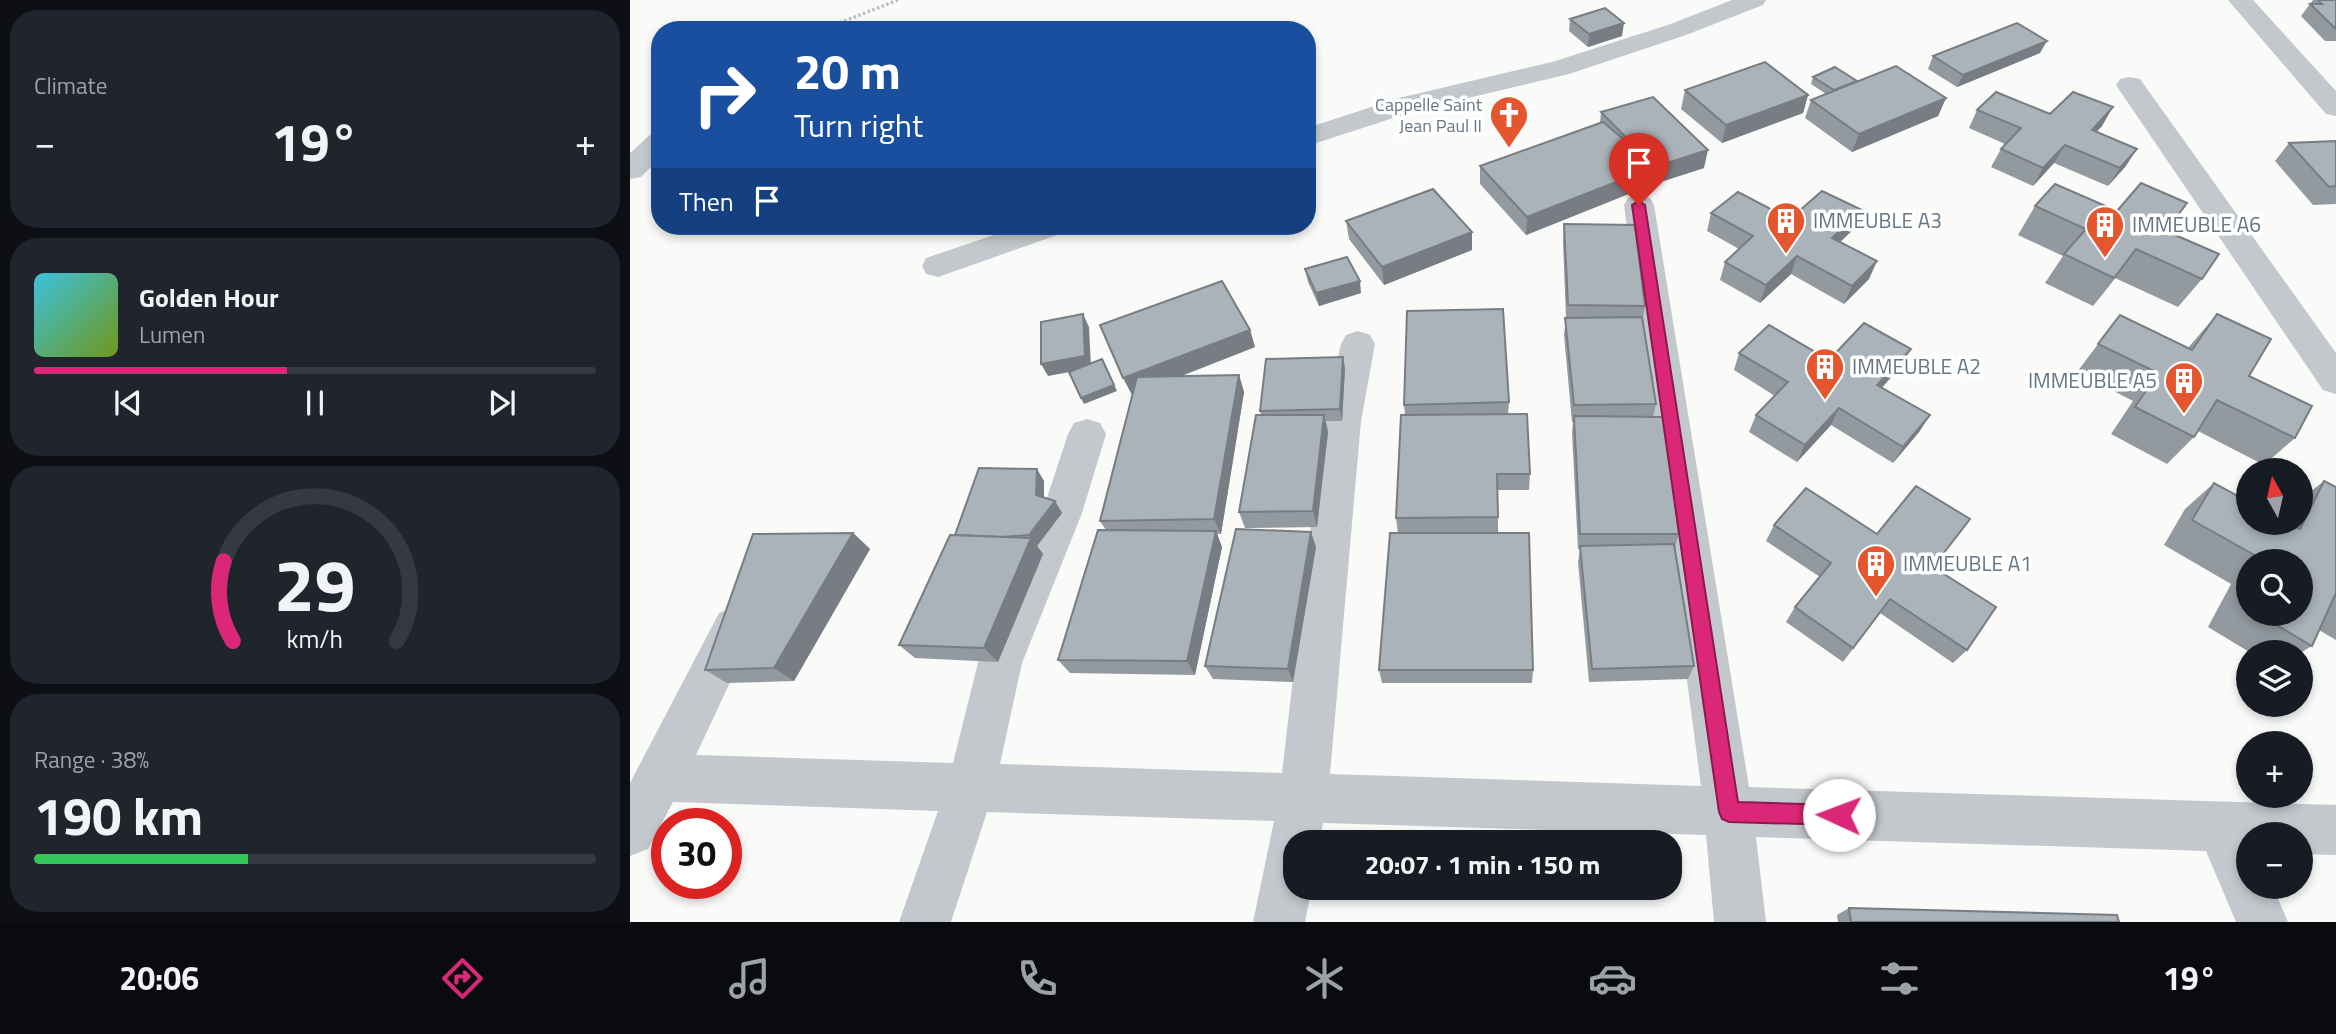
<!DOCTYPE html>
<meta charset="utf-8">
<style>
body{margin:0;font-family:"Titillium Web",sans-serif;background:#20242c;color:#f1f3f6;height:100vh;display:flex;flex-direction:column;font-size:26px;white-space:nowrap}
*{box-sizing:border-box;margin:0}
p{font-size:23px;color:#9ea1a6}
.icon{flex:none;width:38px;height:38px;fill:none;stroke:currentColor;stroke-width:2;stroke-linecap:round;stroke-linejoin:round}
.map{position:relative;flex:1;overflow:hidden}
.sheet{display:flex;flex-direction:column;gap:10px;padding:10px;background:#0d0f14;width:630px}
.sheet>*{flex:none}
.guide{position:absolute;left:21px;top:21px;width:665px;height:214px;border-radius:28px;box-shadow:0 4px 10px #0003;background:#1a4fa0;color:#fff;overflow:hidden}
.needle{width:46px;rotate:352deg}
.buttons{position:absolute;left:1606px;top:458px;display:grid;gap:14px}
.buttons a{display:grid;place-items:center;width:77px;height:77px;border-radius:50%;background:#171b24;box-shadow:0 4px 10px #0003;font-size:35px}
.speed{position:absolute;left:21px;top:808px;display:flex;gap:14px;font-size:35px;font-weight:700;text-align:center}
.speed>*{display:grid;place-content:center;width:91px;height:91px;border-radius:50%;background:#171b24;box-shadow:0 4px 10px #0003;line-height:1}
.speed .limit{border:10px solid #d22;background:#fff;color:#111}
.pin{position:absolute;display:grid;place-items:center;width:60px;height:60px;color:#fff;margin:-72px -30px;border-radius:50% 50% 50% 0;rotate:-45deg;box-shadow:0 0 7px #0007}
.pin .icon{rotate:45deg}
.me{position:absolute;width:77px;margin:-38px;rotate:272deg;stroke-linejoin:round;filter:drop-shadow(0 0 5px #0008)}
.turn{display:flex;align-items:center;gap:24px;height:147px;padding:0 28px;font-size:32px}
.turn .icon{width:91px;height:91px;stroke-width:2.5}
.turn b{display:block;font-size:49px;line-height:60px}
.then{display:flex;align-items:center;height:66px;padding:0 28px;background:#0003;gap:14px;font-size:26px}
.big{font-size:52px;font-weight:700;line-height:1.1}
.sheet .tile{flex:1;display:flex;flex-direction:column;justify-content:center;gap:10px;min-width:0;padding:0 24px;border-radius:28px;background:#20242c}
.sheet .dial{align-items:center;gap:0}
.dial svg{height:182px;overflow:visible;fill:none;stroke:#363941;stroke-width:7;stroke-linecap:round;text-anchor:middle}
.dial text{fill:#f1f3f6;stroke:none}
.song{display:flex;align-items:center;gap:21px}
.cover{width:84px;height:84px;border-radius:10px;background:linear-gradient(135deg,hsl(190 70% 55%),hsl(80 70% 35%))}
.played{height:7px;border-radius:4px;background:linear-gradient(90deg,#db2777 45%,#363941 45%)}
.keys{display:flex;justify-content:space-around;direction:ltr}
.heat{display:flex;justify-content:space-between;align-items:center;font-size:38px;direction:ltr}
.charge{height:10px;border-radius:5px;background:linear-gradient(90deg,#34c759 38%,#363941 0)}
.trip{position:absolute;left:653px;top:830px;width:399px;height:70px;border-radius:28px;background:#171b24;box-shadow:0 4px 10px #0003;font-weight:700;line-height:70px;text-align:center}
.tab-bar{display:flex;height:112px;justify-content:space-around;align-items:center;background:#090b0e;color:#9ea1a6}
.tab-bar .icon{width:49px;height:49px}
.tab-bar .on{color:#db2777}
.tab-bar b{font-size:32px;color:#f1f3f6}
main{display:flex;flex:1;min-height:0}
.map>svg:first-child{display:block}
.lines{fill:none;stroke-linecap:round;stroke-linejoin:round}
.path{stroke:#bbbfc2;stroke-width:3.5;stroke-dasharray:2.5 2.5;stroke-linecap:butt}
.street{fill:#c3c8cc;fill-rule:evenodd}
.wall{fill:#929a9f;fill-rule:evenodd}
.shaded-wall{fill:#777d82}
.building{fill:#aab3b9;stroke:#777d82;stroke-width:2}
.route{fill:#db2777;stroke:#8e194d;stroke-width:2}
.labels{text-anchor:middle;stroke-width:7;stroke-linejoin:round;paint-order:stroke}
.far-poi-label{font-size:18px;fill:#657683;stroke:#fff;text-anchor:end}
.poi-label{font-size:21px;fill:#657683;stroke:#fff;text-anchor:start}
</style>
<main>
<section class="sheet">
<div class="tile"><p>Climate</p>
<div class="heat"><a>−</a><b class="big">19°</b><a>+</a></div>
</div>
<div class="tile">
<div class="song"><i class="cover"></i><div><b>Golden Hour</b><p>Lumen</p></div></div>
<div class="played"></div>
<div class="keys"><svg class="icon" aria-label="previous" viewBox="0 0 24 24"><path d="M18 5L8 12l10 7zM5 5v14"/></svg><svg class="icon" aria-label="pause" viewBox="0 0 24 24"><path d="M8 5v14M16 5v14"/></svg><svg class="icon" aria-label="next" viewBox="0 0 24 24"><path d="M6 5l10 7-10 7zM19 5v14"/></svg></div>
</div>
<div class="tile dial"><svg viewBox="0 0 100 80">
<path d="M14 69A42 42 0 1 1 86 69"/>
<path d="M14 69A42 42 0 0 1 10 34" stroke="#db2777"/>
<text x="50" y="56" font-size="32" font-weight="700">29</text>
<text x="50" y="72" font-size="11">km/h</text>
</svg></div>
<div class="tile"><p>Range · 38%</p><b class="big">190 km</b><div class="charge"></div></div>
</section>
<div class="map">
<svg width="1706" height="922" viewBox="0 0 1706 922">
<rect width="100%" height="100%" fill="#fafaf8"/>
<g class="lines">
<polyline class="path" points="191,30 268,0"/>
<g class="street">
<polygon points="1102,0 1136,0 1133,5 1056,35 939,74 788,110 677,146 677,128 769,98 922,62 1038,25"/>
<polygon points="1598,0 1623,0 1706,91 1706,116 1696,114"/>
<polygon points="1500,77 1510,79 1706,353 1706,394 1693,390 1486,85 1490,79"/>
<polygon points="30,132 30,158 11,177 0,179 0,153 20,135"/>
<polygon points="1009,195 1020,198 1024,205 1119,787 1706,805 1706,855 1671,854 1671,835 1619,835 1619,887 1643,887 1658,922 1606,922 1576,851 1126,837 1136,922 1084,922 1076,835 693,823 690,842 665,842 665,887 682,887 675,922 623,922 644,821 357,812 321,922 269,922 308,811 43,802 18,849 0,856 0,783 89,613 104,607 119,613 126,627 66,755 323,763 348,663 412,513 438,434 444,423 457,419 470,423 476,434 452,513 392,663 370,764 652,773 693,421 711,344 716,335 728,331 740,335 745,344 731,421 700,774 1071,786 994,205 998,198"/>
<polygon points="390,226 438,226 433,233 308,277 296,274 292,266 296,258"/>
</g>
</g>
<g class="wall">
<polygon points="1683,0 1706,0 1706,41 1695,41 1671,16"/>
<polygon points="940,19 992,36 958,47 939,31"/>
<polygon points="1410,53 1327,87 1298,69 1303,56"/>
<polygon points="1183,77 1227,81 1316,98 1308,116 1222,152 1175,118 1181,100 1196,94 1181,84"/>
<polygon points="1055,90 1178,95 1173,113 1092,143 1051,109"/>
<polygon points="1347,110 1420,114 1472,126 1466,132 1507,149 1495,167 1478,186 1424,163 1403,186 1361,167 1371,149 1375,144 1339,128"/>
<polygon points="971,112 1074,168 1021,185 896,235 850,184 850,166 970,123"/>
<polygon points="1706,141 1706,204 1683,205 1645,161 1659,143"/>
<polygon points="1405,206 1487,211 1536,231 1572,279 1548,307 1485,278 1463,306 1415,283 1433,256 1388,235"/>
<polygon points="1232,210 1225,228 1210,242 1239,279 1214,304 1161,274 1130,303 1090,280 1095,262 1109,249 1077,231 1081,213 1160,219"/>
<polygon points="716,221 842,232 842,250 754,285 719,239"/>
<polygon points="934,224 1015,306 1013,318 1026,404 1023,417 1049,534 1045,547 1064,666 1058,679 959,682 948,562 950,549 948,549 942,433 943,422 942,422 934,335 936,318 933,242"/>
<polygon points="675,269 731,293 689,306 678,282"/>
<polygon points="1587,314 1619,376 1665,438 1634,465 1568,431 1564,437 1537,464 1481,434 1503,401 1447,372 1490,315 1558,348"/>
<polygon points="620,330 625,347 549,377 609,375 614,392 591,534 587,534 592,547 565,675 440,673 428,660 476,530 470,521 503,394 502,395"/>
<polygon points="1109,353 1271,366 1252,388 1300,415 1289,432 1263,463 1201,425 1167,462 1119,432 1126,415 1145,396 1104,370"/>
<polygon points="713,357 715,369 712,421 696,421 698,432 687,527 615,528 609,512 631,415 630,411"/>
<polygon points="879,402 878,414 900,474 899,490 868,490 868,532 903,670 902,683 752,683 749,670 768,533 766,518 775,415 774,405"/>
<polygon points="414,481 414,498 425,501 432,513 407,546 413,554 368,662 285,658 269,645 325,535"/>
<path d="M1694,481l12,6v153l-17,-10 -7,16 -12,7h-49l-43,-26 23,-43 -67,-39 21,-36 29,-26 35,40h52v-24zM1619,562h52v52h-52z"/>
<polygon points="1144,525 1303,567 1337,650 1323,663 1250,613 1213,662 1156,622 1165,607 1190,577 1136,541"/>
<polygon points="223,533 240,549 164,681 97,683 75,670"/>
<polygon points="686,547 663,682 583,679 575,666"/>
<polygon points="1219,908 1489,922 1208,922 1207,915"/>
</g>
<g class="shaded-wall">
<polygon points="994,23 992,36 958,47 959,34"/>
<polygon points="1417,41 1410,53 1327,87 1333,75"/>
<polygon points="1178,95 1173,113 1092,143 1096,125"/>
<polygon points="1316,98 1308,116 1222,152 1229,134"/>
<polygon points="1483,107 1472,126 1451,148 1462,130"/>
<polygon points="1435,145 1424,163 1403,186 1413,168"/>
<polygon points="1507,149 1495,167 1478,186 1490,168"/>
<polygon points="1078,150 1074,168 1021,185 896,235 897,217 1024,167"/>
<polygon points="1232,210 1225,228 1195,256 1202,238"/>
<polygon points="842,232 842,250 754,285 752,267"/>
<polygon points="1506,249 1485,278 1463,306 1484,278"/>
<polygon points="1167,256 1161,274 1130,303 1136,285"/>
<polygon points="1247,261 1239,279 1214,304 1222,286"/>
<polygon points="730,281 731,293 689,306 686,293"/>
<polygon points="453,314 459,327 461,368 418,376 411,364"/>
<polygon points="620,330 625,347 502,395 493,378"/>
<polygon points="1281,349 1271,366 1238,402 1247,385"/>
<polygon points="713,357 715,369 712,421 710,409"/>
<polygon points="472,359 487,391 454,404 451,398"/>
<polygon points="609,375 614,392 591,534 584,519"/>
<polygon points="1209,408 1201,425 1167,462 1175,445"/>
<polygon points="694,415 698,432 687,527 683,511"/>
<polygon points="1300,415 1289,432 1263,463 1273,447"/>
<polygon points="407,469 414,481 414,506 406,495"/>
<polygon points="425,501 432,513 407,546 399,535"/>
<polygon points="586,531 592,547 565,675 557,661"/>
<polygon points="681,532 686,547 663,682 658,669"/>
<polygon points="223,533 240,549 164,681 144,668"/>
<polygon points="401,538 413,554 368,662 354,648"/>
</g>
<g class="building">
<polygon points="1688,0 1706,0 1706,29 1680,4 1692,4"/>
<polygon points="975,8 994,23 959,34 940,19"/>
<polygon points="1387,23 1417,41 1333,75 1303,56"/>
<polygon points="1135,62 1178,95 1096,125 1055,90"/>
<polygon points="1266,66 1316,98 1229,134 1181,100"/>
<polygon points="1205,67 1227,81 1204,90 1183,77"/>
<polygon points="1366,92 1420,114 1443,92 1483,107 1462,130 1507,149 1490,168 1435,145 1413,168 1371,149 1391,128 1347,110"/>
<polygon points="1023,97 1078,150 1024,167 897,217 850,166 973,122 1016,158 971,112"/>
<polygon points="1706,141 1706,186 1699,187 1659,143"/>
<polygon points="1511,183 1557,203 1536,231 1589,254 1572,279 1506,249 1484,278 1434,254 1456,229 1405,206 1425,184 1487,211"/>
<polygon points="803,189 842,232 752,267 716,221"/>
<polygon points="1192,191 1232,210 1202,238 1247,261 1222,286 1167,256 1136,285 1095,262 1123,236 1081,213 1108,192 1160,219"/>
<polygon points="934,224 1005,225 1015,306 938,305"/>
<polygon points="717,257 730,281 686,293 675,269"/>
<polygon points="592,281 620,330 493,378 470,325"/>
<polygon points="873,309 879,402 774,405 777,311"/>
<polygon points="453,314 455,356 411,364 411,322"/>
<polygon points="1587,314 1641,339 1619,376 1682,406 1665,438 1587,400 1564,437 1505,407 1528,373 1468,344 1490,315 1562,350"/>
<polygon points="1012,317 1026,404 944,405 935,318"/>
<polygon points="1234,323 1281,349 1247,385 1300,415 1273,447 1209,408 1175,445 1126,415 1158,382 1109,353 1139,325 1199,360"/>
<polygon points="713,357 710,409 630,411 636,359"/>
<polygon points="472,359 484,385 451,398 439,372"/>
<polygon points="609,375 584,519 470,521 507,377"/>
<polygon points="897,414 900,474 867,474 868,517 766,518 771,415"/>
<polygon points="626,415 694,415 683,511 609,512"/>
<polygon points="944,416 1034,417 1049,534 950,534"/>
<polygon points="349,468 407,469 406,495 425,501 399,535 370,537 325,535"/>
<polygon points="1694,481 1706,487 1706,596 1705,595 1682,646 1628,614 1671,614 1671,562 1632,562 1633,560 1562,520 1584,483 1619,502 1619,523 1659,523 1670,529"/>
<polygon points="1286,486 1340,519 1303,567 1366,607 1337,650 1260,599 1223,648 1165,607 1201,563 1144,525 1176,488 1247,534"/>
<polygon points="606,529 681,532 658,669 575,666"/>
<polygon points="468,530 586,531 557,661 428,660"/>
<polygon points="223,533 144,668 75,670 123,534"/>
<polygon points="760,533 899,533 903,670 749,670"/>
<polygon points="320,535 401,538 354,648 269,645"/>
<polygon points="1044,544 1064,666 962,669 950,546"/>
<polygon points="1619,588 1619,609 1610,604"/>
<polygon points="1219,908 1487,915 1489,922 1221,922"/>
</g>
<polygon class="route" points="1009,201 1015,205 1108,802 1209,805 1216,808 1219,815 1216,823 1209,825 1099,822 1092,819 1089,812 1002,205"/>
<defs>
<g id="church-pin" transform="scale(2.0125)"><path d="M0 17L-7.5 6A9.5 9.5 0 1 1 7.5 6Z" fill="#e4572e" stroke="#fff"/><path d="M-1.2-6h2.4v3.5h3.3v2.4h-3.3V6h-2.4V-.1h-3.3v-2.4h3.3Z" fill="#fff"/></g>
<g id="building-pin" transform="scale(2.0125)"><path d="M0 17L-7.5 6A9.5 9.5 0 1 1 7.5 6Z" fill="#e4572e" stroke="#fff"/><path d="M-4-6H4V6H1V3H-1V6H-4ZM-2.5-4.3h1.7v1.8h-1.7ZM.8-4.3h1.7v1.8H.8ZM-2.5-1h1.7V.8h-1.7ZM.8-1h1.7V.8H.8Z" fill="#fff"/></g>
</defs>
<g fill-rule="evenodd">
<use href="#church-pin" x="879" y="115"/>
<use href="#building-pin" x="1156" y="221"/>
<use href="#building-pin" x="1475" y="225"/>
<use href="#building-pin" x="1195" y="367"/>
<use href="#building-pin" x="1554" y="381"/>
<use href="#building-pin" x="1246" y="564"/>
</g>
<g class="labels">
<g class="far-poi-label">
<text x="852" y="111">Cappelle Saint<tspan x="852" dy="21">Jean Paul II</tspan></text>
</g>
<g class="poi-label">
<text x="1183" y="228">IMMEUBLE A3</text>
<text x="1502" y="232">IMMEUBLE A6</text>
<text x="1222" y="374">IMMEUBLE A2</text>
<text x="1527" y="388" text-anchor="end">IMMEUBLE A5</text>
<text x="1273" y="571">IMMEUBLE A1</text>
</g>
</g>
</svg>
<div class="buttons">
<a><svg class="needle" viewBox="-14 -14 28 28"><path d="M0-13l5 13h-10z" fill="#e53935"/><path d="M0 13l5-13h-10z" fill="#9ea1a6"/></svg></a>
<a><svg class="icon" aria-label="search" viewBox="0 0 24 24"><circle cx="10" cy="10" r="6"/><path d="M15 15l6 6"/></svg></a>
<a><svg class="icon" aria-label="layers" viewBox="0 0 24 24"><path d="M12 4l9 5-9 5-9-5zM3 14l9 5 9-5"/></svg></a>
<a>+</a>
<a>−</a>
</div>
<div class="speed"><div class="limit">30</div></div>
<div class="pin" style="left:1009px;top:205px;background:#d93025"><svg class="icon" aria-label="arrive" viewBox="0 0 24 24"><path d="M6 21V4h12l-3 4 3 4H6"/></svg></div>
<svg class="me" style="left:1209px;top:815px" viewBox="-20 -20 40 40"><circle r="19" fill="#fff"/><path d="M0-13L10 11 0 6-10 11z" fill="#db2777"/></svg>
<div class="trip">20:07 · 1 min · 150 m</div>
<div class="guide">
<div class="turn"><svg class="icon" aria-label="right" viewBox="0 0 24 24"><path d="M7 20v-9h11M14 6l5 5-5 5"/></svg><div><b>20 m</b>Turn right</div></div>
<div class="then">Then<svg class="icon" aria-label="arrive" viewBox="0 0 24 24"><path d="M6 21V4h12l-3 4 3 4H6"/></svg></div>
</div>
</div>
</main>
<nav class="tab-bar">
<b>20:06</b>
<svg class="icon on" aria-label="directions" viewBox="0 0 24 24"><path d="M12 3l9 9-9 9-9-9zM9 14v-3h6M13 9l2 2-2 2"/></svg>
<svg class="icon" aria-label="music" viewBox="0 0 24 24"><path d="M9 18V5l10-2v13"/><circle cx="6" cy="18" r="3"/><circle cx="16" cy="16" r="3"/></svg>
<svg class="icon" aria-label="phone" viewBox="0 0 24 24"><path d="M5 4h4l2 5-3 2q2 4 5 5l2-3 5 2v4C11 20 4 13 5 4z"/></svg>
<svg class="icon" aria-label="climate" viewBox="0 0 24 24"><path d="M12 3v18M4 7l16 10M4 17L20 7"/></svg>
<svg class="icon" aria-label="car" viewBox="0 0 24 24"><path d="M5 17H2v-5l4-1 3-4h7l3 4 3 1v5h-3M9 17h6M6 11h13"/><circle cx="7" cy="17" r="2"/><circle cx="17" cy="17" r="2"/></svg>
<svg class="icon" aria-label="filters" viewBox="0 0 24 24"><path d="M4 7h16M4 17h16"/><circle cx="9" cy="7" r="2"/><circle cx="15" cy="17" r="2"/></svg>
<b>19°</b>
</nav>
